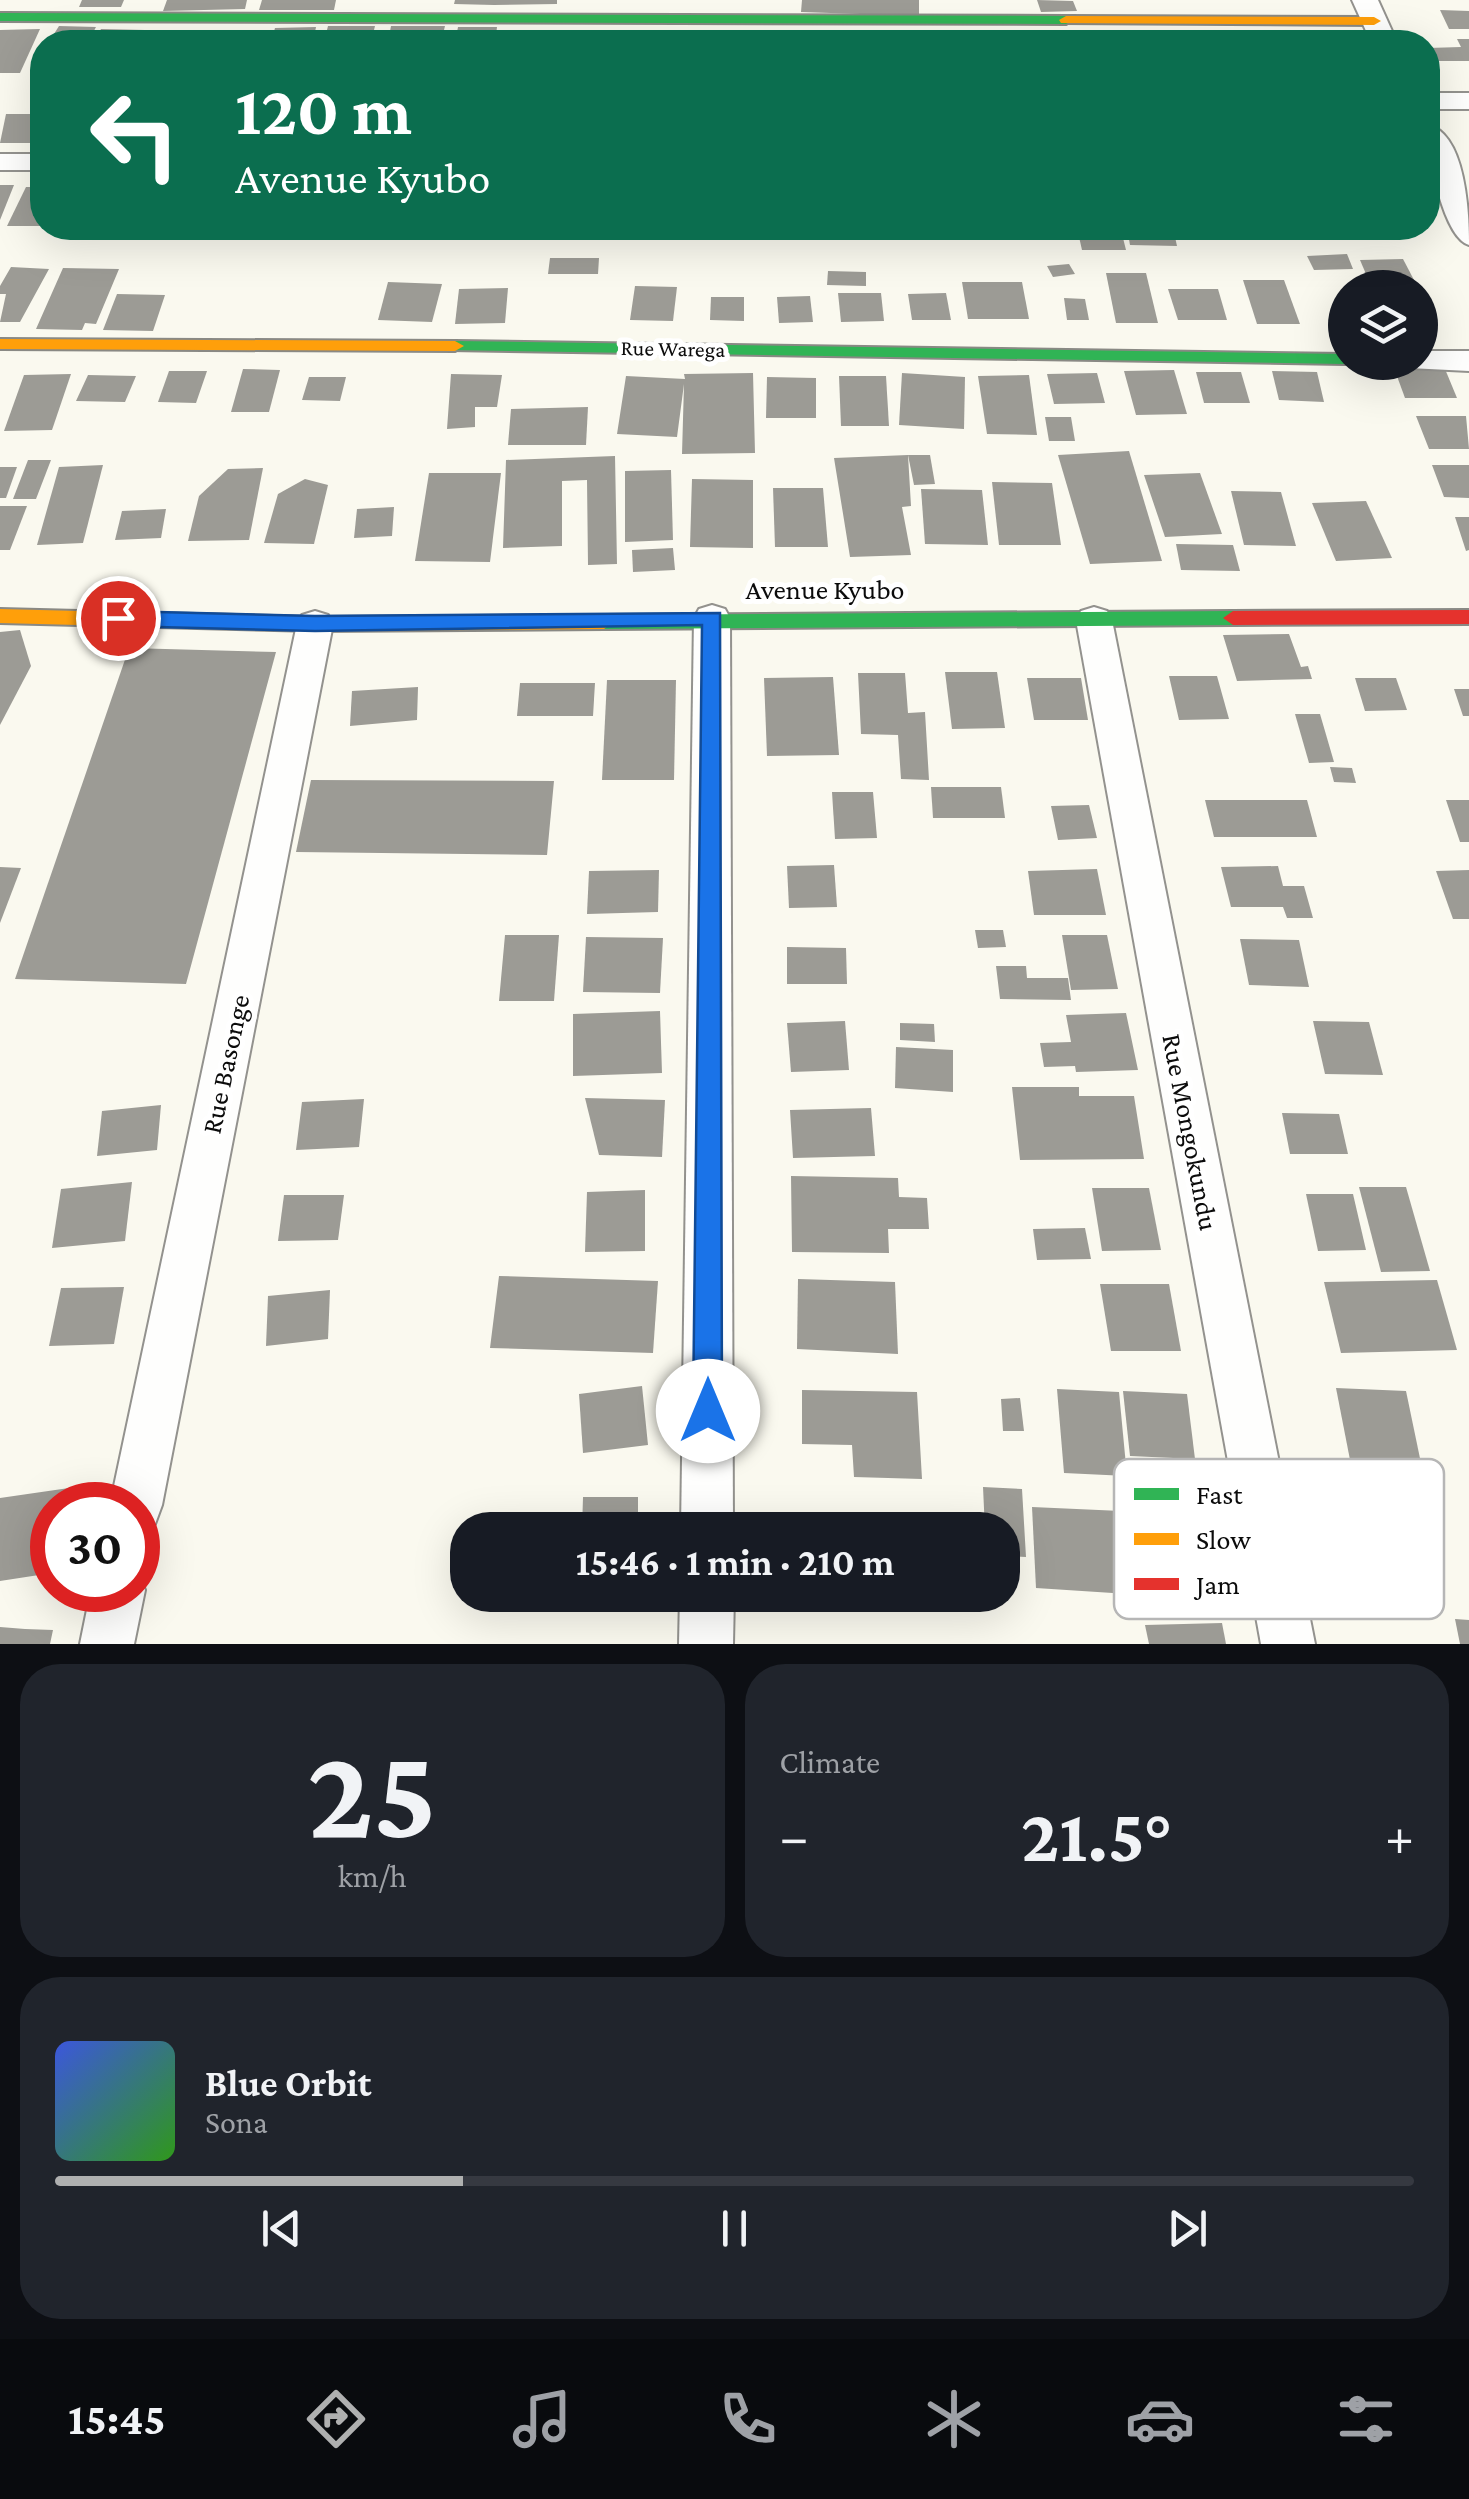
<!DOCTYPE html>
<meta charset="utf-8">
<style>
body{margin:0;font-family:"Crimson Pro",serif;background:#20242c;color:#f1f3f6;height:100vh;display:flex;flex-direction:column;font-size:38px;white-space:nowrap}
*{box-sizing:border-box;margin:0}
p{font-size:32px;color:#9ea1a6}
.icon{flex:none;width:55px;height:55px;fill:none;stroke:currentColor;stroke-width:2;stroke-linecap:round;stroke-linejoin:round}
.map{position:relative;height:1644px;overflow:hidden}
.drawer{display:flex;flex-direction:column;gap:20px;padding:20px;background:#0d0f14;flex:1}
.drawer>*{flex:none}
.top-card{position:absolute;left:30px;top:30px;width:1410px;height:210px;border-radius:40px;box-shadow:0 10px 40px #0002;background:#0b6e4f;color:#fff;overflow:hidden}
.fabs{position:absolute;left:1328px;top:270px;display:grid;gap:20px}
.fabs a{display:grid;place-items:center;width:110px;height:110px;border-radius:50%;background:#171b24;box-shadow:0 10px 40px #0002;font-size:50px}
.speed{position:absolute;left:30px;top:1482px;display:flex;gap:20px;font-size:50px;font-weight:700;text-align:center}
.speed>*{display:grid;place-content:center;width:130px;height:130px;border-radius:50%;background:#171b24;box-shadow:0 10px 40px #0002;line-height:1}
.speed .limit{border:15px solid #d22;background:#fff;color:#111}
.pin{position:absolute;display:grid;place-items:center;width:85px;height:85px;color:#fff;margin:-42px;border:5px solid #fff;border-radius:50%;box-shadow:0 2px 10px #0007}
.me{position:absolute;width:110px;margin:-55px;rotate:0deg;stroke-linejoin:round;filter:drop-shadow(0 0 8px #0008)}
.turn{display:flex;align-items:center;gap:35px;height:210px;padding:0 40px;font-size:45px}
.turn .icon{width:130px;height:130px;stroke-width:2.5}
.turn b{display:block;font-size:70px;line-height:85px}
.big{font-size:75px;font-weight:700;line-height:1.1}
.drawer .widget{flex:1;display:flex;flex-direction:column;justify-content:center;gap:15px;min-width:0;padding:0 35px;border-radius:40px;background:#20242c}
.drawer .dial{align-items:center;gap:0}
.dial b{font-size:130px;line-height:1}
.song{display:flex;align-items:center;gap:30px}
.cover{width:120px;height:120px;border-radius:15px;background:linear-gradient(135deg,hsl(230 70% 55%),hsl(110 70% 35%))}
.played{height:10px;border-radius:5px;background:linear-gradient(90deg,#afb0b0 30%,#363941 30%)}
.keys{display:flex;justify-content:space-around;direction:ltr}
.heat{display:flex;justify-content:space-between;align-items:center;font-size:55px;direction:ltr}
.drawer .tiles{flex:1;display:grid;gap:20px;grid-template-columns:1fr 1fr}
.widget:last-child{grid-column:span 2}
.trip{position:absolute;left:450px;top:1512px;width:570px;height:100px;border-radius:40px;background:#171b24;box-shadow:0 10px 40px #0002;font-weight:700;line-height:100px;text-align:center}
.dock{display:flex;height:160px;justify-content:space-around;align-items:center;background:#090b0e;color:#9ea1a6}
.dock .icon{width:70px;height:70px}
.dock .on{color:#afb0b0}
.dock b{font-size:45px;color:#f1f3f6}
.map>svg:first-child{display:block}
.building{fill:#9c9b95}
.lines{fill:none;stroke-linecap:round;stroke-linejoin:round}
.street-casing{stroke:#93928e;stroke-width:4}
.fast-casing{stroke:#898984;stroke-width:4}
.slow-casing{stroke:#898984;stroke-width:4}
.jam-casing{stroke:#898984;stroke-width:4}
.street{fill:#fefefd;fill-rule:evenodd}
.fast{fill:#30b455;fill-rule:evenodd}
.slow{fill:#ff9f0a;fill-rule:evenodd}
.jam{fill:#e5322d;fill-rule:evenodd}
.route{fill:#1a73e8;stroke:#114b97;stroke-width:2.5}
.labels{text-anchor:middle;stroke-width:10;stroke-linejoin:round;paint-order:stroke}
.far-street-label{font-size:22px;fill:#0b0b0b;stroke:#fff}
.street-label{font-size:28px;fill:#0b0b0b;stroke:#fff}
.key{fill:#fff;stroke:#b6b6b6;stroke-width:2.5}
.key-label{font-size:28px;fill:#0b0b0b}
</style>
<div class="map">
<svg width="1469" height="1644" viewBox="0 0 1469 1644">
<rect width="100%" height="100%" fill="#faf9ef"/>
<g class="building">
<polygon points="82,0 124,0 121,7 79,7"/>
<polygon points="167,0 247,0 245,9 163,11"/>
<polygon points="262,0 336,0 334,10 259,10"/>
<polygon points="455,0 557,0 557,4 494,5 454,4"/>
<polygon points="802,0 919,0 919,16 801,12"/>
<polygon points="1037,0 1073,1 1077,11 1041,12"/>
<polygon points="1440,10 1469,11 1469,29 1449,29"/>
<polygon points="59,26 96,27 88,42 49,42"/>
<polygon points="328,26 375,26 371,42 324,42"/>
<polygon points="391,26 445,26 441,42 388,42"/>
<polygon points="316,27 313,42 271,42 275,28"/>
<polygon points="458,27 497,27 495,42 455,42"/>
<polygon points="40,29 20,73 0,73 0,30"/>
<polygon points="101,29 145,30 139,42 94,42"/>
<polygon points="853,30 923,32 924,42 853,42"/>
<polygon points="511,31 544,31 543,42 510,42"/>
<polygon points="217,32 260,32 256,42 213,42"/>
<rect x="707" y="33" width="62" height="9"/>
<polygon points="1003,33 1034,33 1036,42 1005,42"/>
<polygon points="1093,34 1096,42 1060,42 1058,35"/>
<polygon points="942,35 992,35 993,42 943,42"/>
<polygon points="1149,35 1152,42 1111,42 1109,36"/>
<polygon points="1274,36 1312,36 1314,42 1276,42"/>
<polygon points="161,37 200,37 198,42 159,42"/>
<polygon points="1457,39 1469,39 1469,61 1428,61 1428,48 1461,47"/>
<polygon points="6,114 42,114 42,126 32,143 0,143"/>
<polygon points="0,185 14,185 0,220"/>
<polygon points="26,187 42,187 42,226 7,226"/>
<polygon points="83,228 147,228 144,239 79,239"/>
<polygon points="406,228 450,228 447,237 404,235"/>
<polygon points="1077,228 1121,230 1126,250 1082,250"/>
<polygon points="1127,228 1173,228 1177,246 1130,245"/>
<polygon points="1340,228 1388,228 1391,233 1343,234"/>
<polygon points="1347,254 1353,269 1314,270 1307,256"/>
<polygon points="550,258 599,258 598,274 548,274"/>
<polygon points="1403,259 1414,280 1369,281 1360,260"/>
<polygon points="1069,264 1075,274 1053,277 1047,266"/>
<polygon points="11,267 49,269 20,322 0,322 6,294 0,294 0,286"/>
<polygon points="63,268 119,269 96,324 85,323 82,330 36,329"/>
<polygon points="828,271 866,272 866,286 827,285"/>
<polygon points="1106,273 1146,273 1158,323 1116,323"/>
<polygon points="1243,280 1284,280 1300,324 1257,324"/>
<polygon points="388,282 442,284 432,322 378,320"/>
<polygon points="962,282 1022,282 1029,319 968,319"/>
<polygon points="635,286 677,287 673,321 630,320"/>
<polygon points="508,288 505,323 455,324 459,289"/>
<polygon points="1168,289 1218,289 1227,320 1178,320"/>
<polygon points="838,293 881,293 884,321 841,322"/>
<polygon points="946,293 951,320 912,320 908,294"/>
<polygon points="117,294 165,295 153,331 103,330"/>
<polygon points="810,296 813,322 779,323 777,297"/>
<polygon points="711,297 744,297 744,321 710,320"/>
<polygon points="1064,298 1085,299 1089,320 1067,320"/>
<polygon points="1394,368 1445,369 1457,398 1405,398"/>
<polygon points="243,369 280,370 269,412 231,412"/>
<polygon points="1174,370 1187,414 1136,415 1124,371"/>
<polygon points="169,371 207,371 196,403 158,402"/>
<polygon points="1272,371 1317,372 1324,402 1279,400"/>
<polygon points="1196,372 1241,372 1250,403 1204,403"/>
<polygon points="753,373 755,453 682,454 684,384 677,437 617,434 626,376 685,379 684,374"/>
<polygon points="902,373 965,377 964,429 899,425"/>
<polygon points="1097,373 1105,403 1054,404 1047,374"/>
<polygon points="71,374 52,430 4,431 24,375"/>
<polygon points="451,374 502,375 497,407 475,407 475,427 447,429"/>
<polygon points="88,375 136,376 125,402 76,401"/>
<polygon points="1029,375 1037,435 987,434 978,376"/>
<polygon points="839,376 886,376 889,426 841,426"/>
<polygon points="309,377 346,377 340,401 302,400"/>
<polygon points="767,377 816,378 816,418 766,418"/>
<polygon points="588,407 586,445 508,445 511,409"/>
<polygon points="1416,416 1466,416 1469,449 1429,449"/>
<polygon points="1045,417 1071,417 1075,441 1049,441"/>
<polygon points="1129,451 1162,561 1090,564 1058,455"/>
<polygon points="908,455 930,455 935,484 914,485"/>
<polygon points="908,455 911,506 902,507 911,555 850,557 834,458"/>
<polygon points="615,456 617,564 588,565 587,480 562,481 562,546 503,548 506,460"/>
<polygon points="28,460 51,460 36,499 13,499"/>
<polygon points="103,465 83,543 37,545 59,467"/>
<polygon points="1432,465 1469,465 1469,498 1444,497"/>
<polygon points="0,467 17,467 6,498 0,498"/>
<polygon points="263,468 249,540 188,541 199,496 228,469"/>
<polygon points="671,470 673,540 625,542 625,471"/>
<polygon points="429,473 501,473 490,562 415,561"/>
<polygon points="1200,473 1222,534 1165,537 1144,475"/>
<polygon points="305,479 328,485 314,544 264,543 278,494"/>
<polygon points="692,479 753,480 753,548 690,547"/>
<polygon points="992,482 1052,483 1061,545 999,545"/>
<polygon points="773,488 823,488 828,547 775,547"/>
<polygon points="921,489 982,490 988,545 925,544"/>
<polygon points="1231,491 1281,492 1296,546 1244,545"/>
<polygon points="1366,501 1392,558 1336,561 1312,503"/>
<polygon points="0,506 27,506 10,550 0,550"/>
<polygon points="394,507 392,536 354,538 357,509"/>
<polygon points="166,509 161,538 115,540 122,511"/>
<polygon points="1455,517 1469,517 1469,550 1466,551"/>
<polygon points="1176,544 1233,545 1240,571 1181,570"/>
<polygon points="673,548 675,570 633,572 632,550"/>
<polygon points="20,630 31,666 0,725 0,632"/>
<polygon points="1289,634 1301,667 1308,666 1312,679 1237,681 1223,635"/>
<polygon points="129,648 276,652 186,984 15,979"/>
<polygon points="945,672 997,672 1005,728 952,729"/>
<polygon points="858,673 905,673 908,713 925,712 929,780 901,779 898,735 861,734"/>
<polygon points="1169,676 1217,676 1229,719 1179,720"/>
<polygon points="833,677 839,755 767,756 764,678"/>
<polygon points="1027,678 1081,678 1088,720 1034,720"/>
<polygon points="1355,678 1396,678 1407,710 1365,711"/>
<polygon points="607,680 676,680 674,780 602,780"/>
<polygon points="520,683 595,683 593,716 517,716"/>
<polygon points="418,687 417,720 350,726 352,691"/>
<polygon points="1454,689 1469,689 1469,716 1463,716"/>
<polygon points="1295,714 1320,714 1334,762 1309,763"/>
<polygon points="1330,767 1352,768 1356,783 1334,782"/>
<polygon points="311,780 554,781 547,855 296,852"/>
<polygon points="931,787 1001,787 1005,818 933,818"/>
<polygon points="832,792 873,792 877,838 835,839"/>
<polygon points="1205,800 1307,800 1317,837 1214,837"/>
<polygon points="1446,800 1469,800 1469,842 1460,842"/>
<polygon points="1089,805 1097,838 1058,840 1051,806"/>
<polygon points="834,865 837,907 789,908 787,866"/>
<polygon points="1278,866 1283,886 1304,886 1313,918 1287,918 1283,907 1231,907 1221,867"/>
<polygon points="0,867 21,868 0,923"/>
<polygon points="1097,869 1106,915 1034,915 1028,871"/>
<polygon points="659,870 658,912 587,914 589,871"/>
<polygon points="1469,870 1469,919 1453,919 1436,871"/>
<polygon points="975,930 1003,930 1006,947 978,948"/>
<polygon points="505,935 559,935 554,1001 499,1001"/>
<polygon points="1062,935 1107,935 1118,989 1071,990"/>
<polygon points="586,937 663,938 660,993 583,992"/>
<polygon points="1240,939 1299,940 1309,987 1249,985"/>
<polygon points="787,947 846,948 847,984 787,984"/>
<polygon points="996,966 1026,966 1027,978 1068,978 1071,1000 1000,999"/>
<polygon points="660,1011 662,1073 573,1076 573,1014"/>
<polygon points="1126,1013 1138,1070 1076,1072 1075,1066 1044,1067 1040,1043 1071,1042 1066,1015"/>
<polygon points="845,1021 849,1070 791,1072 787,1023"/>
<polygon points="1313,1021 1369,1022 1383,1075 1325,1074"/>
<polygon points="900,1023 934,1024 935,1042 900,1040"/>
<polygon points="896,1047 953,1050 953,1092 895,1088"/>
<polygon points="1012,1087 1079,1087 1079,1096 1134,1096 1144,1159 1020,1160"/>
<polygon points="585,1098 665,1100 662,1157 599,1155"/>
<polygon points="364,1099 359,1147 296,1150 302,1102"/>
<polygon points="161,1105 157,1150 97,1156 102,1111"/>
<polygon points="871,1108 875,1156 793,1158 790,1110"/>
<polygon points="1282,1113 1339,1114 1348,1154 1290,1154"/>
<polygon points="791,1176 898,1178 899,1197 927,1198 929,1229 888,1229 889,1253 792,1252"/>
<polygon points="132,1182 125,1241 52,1248 61,1189"/>
<polygon points="1359,1187 1406,1187 1430,1271 1381,1272"/>
<polygon points="1092,1188 1149,1188 1161,1250 1102,1251"/>
<polygon points="645,1190 645,1251 585,1252 587,1192"/>
<polygon points="1306,1194 1353,1194 1366,1250 1318,1251"/>
<polygon points="284,1195 344,1195 338,1240 278,1241"/>
<polygon points="1085,1228 1091,1259 1037,1260 1033,1229"/>
<polygon points="499,1276 658,1281 653,1353 490,1348"/>
<polygon points="798,1279 895,1282 898,1354 797,1349"/>
<polygon points="1437,1280 1457,1350 1341,1353 1324,1282"/>
<polygon points="1100,1284 1169,1284 1181,1351 1111,1351"/>
<polygon points="124,1287 114,1344 49,1346 61,1288"/>
<polygon points="330,1290 328,1339 266,1346 268,1296"/>
<polygon points="642,1386 648,1445 583,1453 579,1394"/>
<polygon points="1336,1388 1406,1391 1422,1468 1351,1465"/>
<polygon points="1057,1389 1119,1392 1127,1476 1064,1473"/>
<polygon points="802,1390 917,1392 922,1479 854,1477 852,1445 802,1444"/>
<polygon points="1123,1391 1187,1394 1195,1459 1130,1456"/>
<polygon points="1020,1398 1024,1431 1003,1431 1001,1399"/>
<polygon points="983,1487 1022,1489 1026,1557 1002,1556 1002,1530 985,1530"/>
<polygon points="69,1488 67,1505 52,1505 52,1573 0,1581 0,1498"/>
<polygon points="583,1497 638,1497 638,1530 582,1530"/>
<polygon points="1032,1507 1121,1511 1128,1594 1036,1588"/>
<polygon points="1455,1619 1469,1620 1469,1644 1460,1644"/>
<polygon points="1222,1623 1226,1644 1149,1644 1145,1625"/>
<polygon points="0,1627 25,1629 53,1630 50,1644 0,1644"/>
</g>
<g class="lines">
<g class="street-casing">
<g id="street">
<polygon points="1352,0 1378,0 1397,42 1371,42"/>
<rect x="1428" y="93" width="41" height="16"/>
<path d="M1428,125c38,9 41,89 41,120 -26,-7 -43,-95 -41,-120z"/>
<rect x="0" y="154" width="42" height="16"/>
<polygon points="1420,351 1469,351 1469,371 1409,368 1405,362 1420,362"/>
<polygon points="712,605 725,609 730,618 733,1530 681,1530 694,618 699,609"/>
<polygon points="1094,607 1107,611 1112,620 1315,1644 1261,1644 1076,620 1081,611"/>
<polygon points="315,611 328,615 333,624 162,1505 155,1524 138,1531 138,1505 110,1505 297,624 302,615"/>
<polygon points="138,1572 145,1590 134,1644 80,1644 91,1590 138,1590"/>
<polygon points="680,1595 734,1595 733,1644 679,1644"/>
</g>
</g>
<g class="fast-casing">
<g id="fast">
<polygon points="0,13 1066,16 1073,20 1066,24 0,21"/>
<polygon points="455,341 1345,354 1345,362 1351,362 1345,364 449,350 449,342"/>
<polygon points="1233,611 1243,618 1233,625 604,629 594,622 604,615"/>
</g>
</g>
<g class="slow-casing">
<g id="slow">
<polygon points="1066,16 1374,17 1381,21 1374,25 1061,23 1059,20"/>
<polygon points="0,339 455,341 464,346 455,351 0,349"/>
<polygon points="0,609 315,617 604,615 614,622 604,629 315,631 0,623"/>
</g>
</g>
<g class="jam-casing">
<polygon id="jam" points="1469,610 1469,624 1233,625 1223,618 1233,611"/>
</g>
<use href="#street" class="street"/>
<use href="#fast" class="fast"/>
<use href="#slow" class="slow"/>
<use href="#jam" class="jam"/>
</g>
<polygon class="route" points="118,611 315,616 720,613 722,1411 718,1421 708,1425 697,1421 693,1411 702,625 315,631 118,626 108,618"/>
<g class="labels">
<g class="far-street-label">
<text transform="translate(673 348) rotate(1)" y="8">Rue Warega</text>
</g>
<g class="street-label">
<text x="825" y="599">Avenue Kyubo</text>
<text transform="translate(225 1064) rotate(-78)" y="10">Rue Basonge</text>
<text transform="translate(1191 1132) rotate(79)" y="10">Rue Mongokundu</text>
</g>
</g>
<rect x="1114" y="1459" width="330" height="160" rx="15" class="key"/>
<rect x="1134" y="1488" width="45" height="12" fill="#30b455"/>
<rect x="1134" y="1533" width="45" height="12" fill="#ff9f0a"/>
<rect x="1134" y="1578" width="45" height="12" fill="#e5322d"/>
<g class="key-label">
<text x="1196" y="1504">Fast</text>
<text x="1196" y="1549">Slow</text>
<text x="1196" y="1594">Jam</text>
</g>
</svg>
<div class="fabs">
<a><svg class="icon" aria-label="layers" viewBox="0 0 24 24"><path d="M12 4l9 5-9 5-9-5zM3 14l9 5 9-5"/></svg></a>
</div>
<div class="speed"><div class="limit">30</div></div>
<div class="pin" style="left:118px;top:618px;background:#d93025"><svg class="icon" aria-label="arrive" viewBox="0 0 24 24"><path d="M6 21V4h12l-3 4 3 4H6"/></svg></div>
<svg class="me" style="left:708px;top:1411px" viewBox="-20 -20 40 40"><circle r="19" fill="#fff"/><path d="M0-13L10 11 0 6-10 11z" fill="#1a73e8"/></svg>
<div class="trip">15:46 · 1 min · 210 m</div>
<div class="top-card">
<div class="turn"><svg class="icon" aria-label="left" viewBox="0 0 24 24"><path d="M17 20v-9H6M10 6l-5 5 5 5"/></svg><div><b>120 m</b>Avenue Kyubo</div></div>
</div>
</div>
<section class="drawer">
<div class="tiles">
<div class="widget dial"><b>25</b><p>km/h</p></div>
<div class="widget"><p>Climate</p>
<div class="heat"><a>−</a><b class="big">21.5°</b><a>+</a></div>
</div>
<div class="widget">
<div class="song"><i class="cover"></i><div><b>Blue Orbit</b><p>Sona</p></div></div>
<div class="played"></div>
<div class="keys"><svg class="icon" aria-label="previous" viewBox="0 0 24 24"><path d="M18 5L8 12l10 7zM5 5v14"/></svg><svg class="icon" aria-label="pause" viewBox="0 0 24 24"><path d="M8 5v14M16 5v14"/></svg><svg class="icon" aria-label="next" viewBox="0 0 24 24"><path d="M6 5l10 7-10 7zM19 5v14"/></svg></div>
</div>
</div>
</section>
<nav class="dock">
<b>15:45</b>
<svg class="icon on" aria-label="directions" viewBox="0 0 24 24"><path d="M12 3l9 9-9 9-9-9zM9 14v-3h6M13 9l2 2-2 2"/></svg>
<svg class="icon" aria-label="music" viewBox="0 0 24 24"><path d="M9 18V5l10-2v13"/><circle cx="6" cy="18" r="3"/><circle cx="16" cy="16" r="3"/></svg>
<svg class="icon" aria-label="phone" viewBox="0 0 24 24"><path d="M5 4h4l2 5-3 2q2 4 5 5l2-3 5 2v4C11 20 4 13 5 4z"/></svg>
<svg class="icon" aria-label="climate" viewBox="0 0 24 24"><path d="M12 3v18M4 7l16 10M4 17L20 7"/></svg>
<svg class="icon" aria-label="car" viewBox="0 0 24 24"><path d="M5 17H2v-5l4-1 3-4h7l3 4 3 1v5h-3M9 17h6M6 11h13"/><circle cx="7" cy="17" r="2"/><circle cx="17" cy="17" r="2"/></svg>
<svg class="icon" aria-label="filters" viewBox="0 0 24 24"><path d="M4 7h16M4 17h16"/><circle cx="9" cy="7" r="2"/><circle cx="15" cy="17" r="2"/></svg>
</nav>
